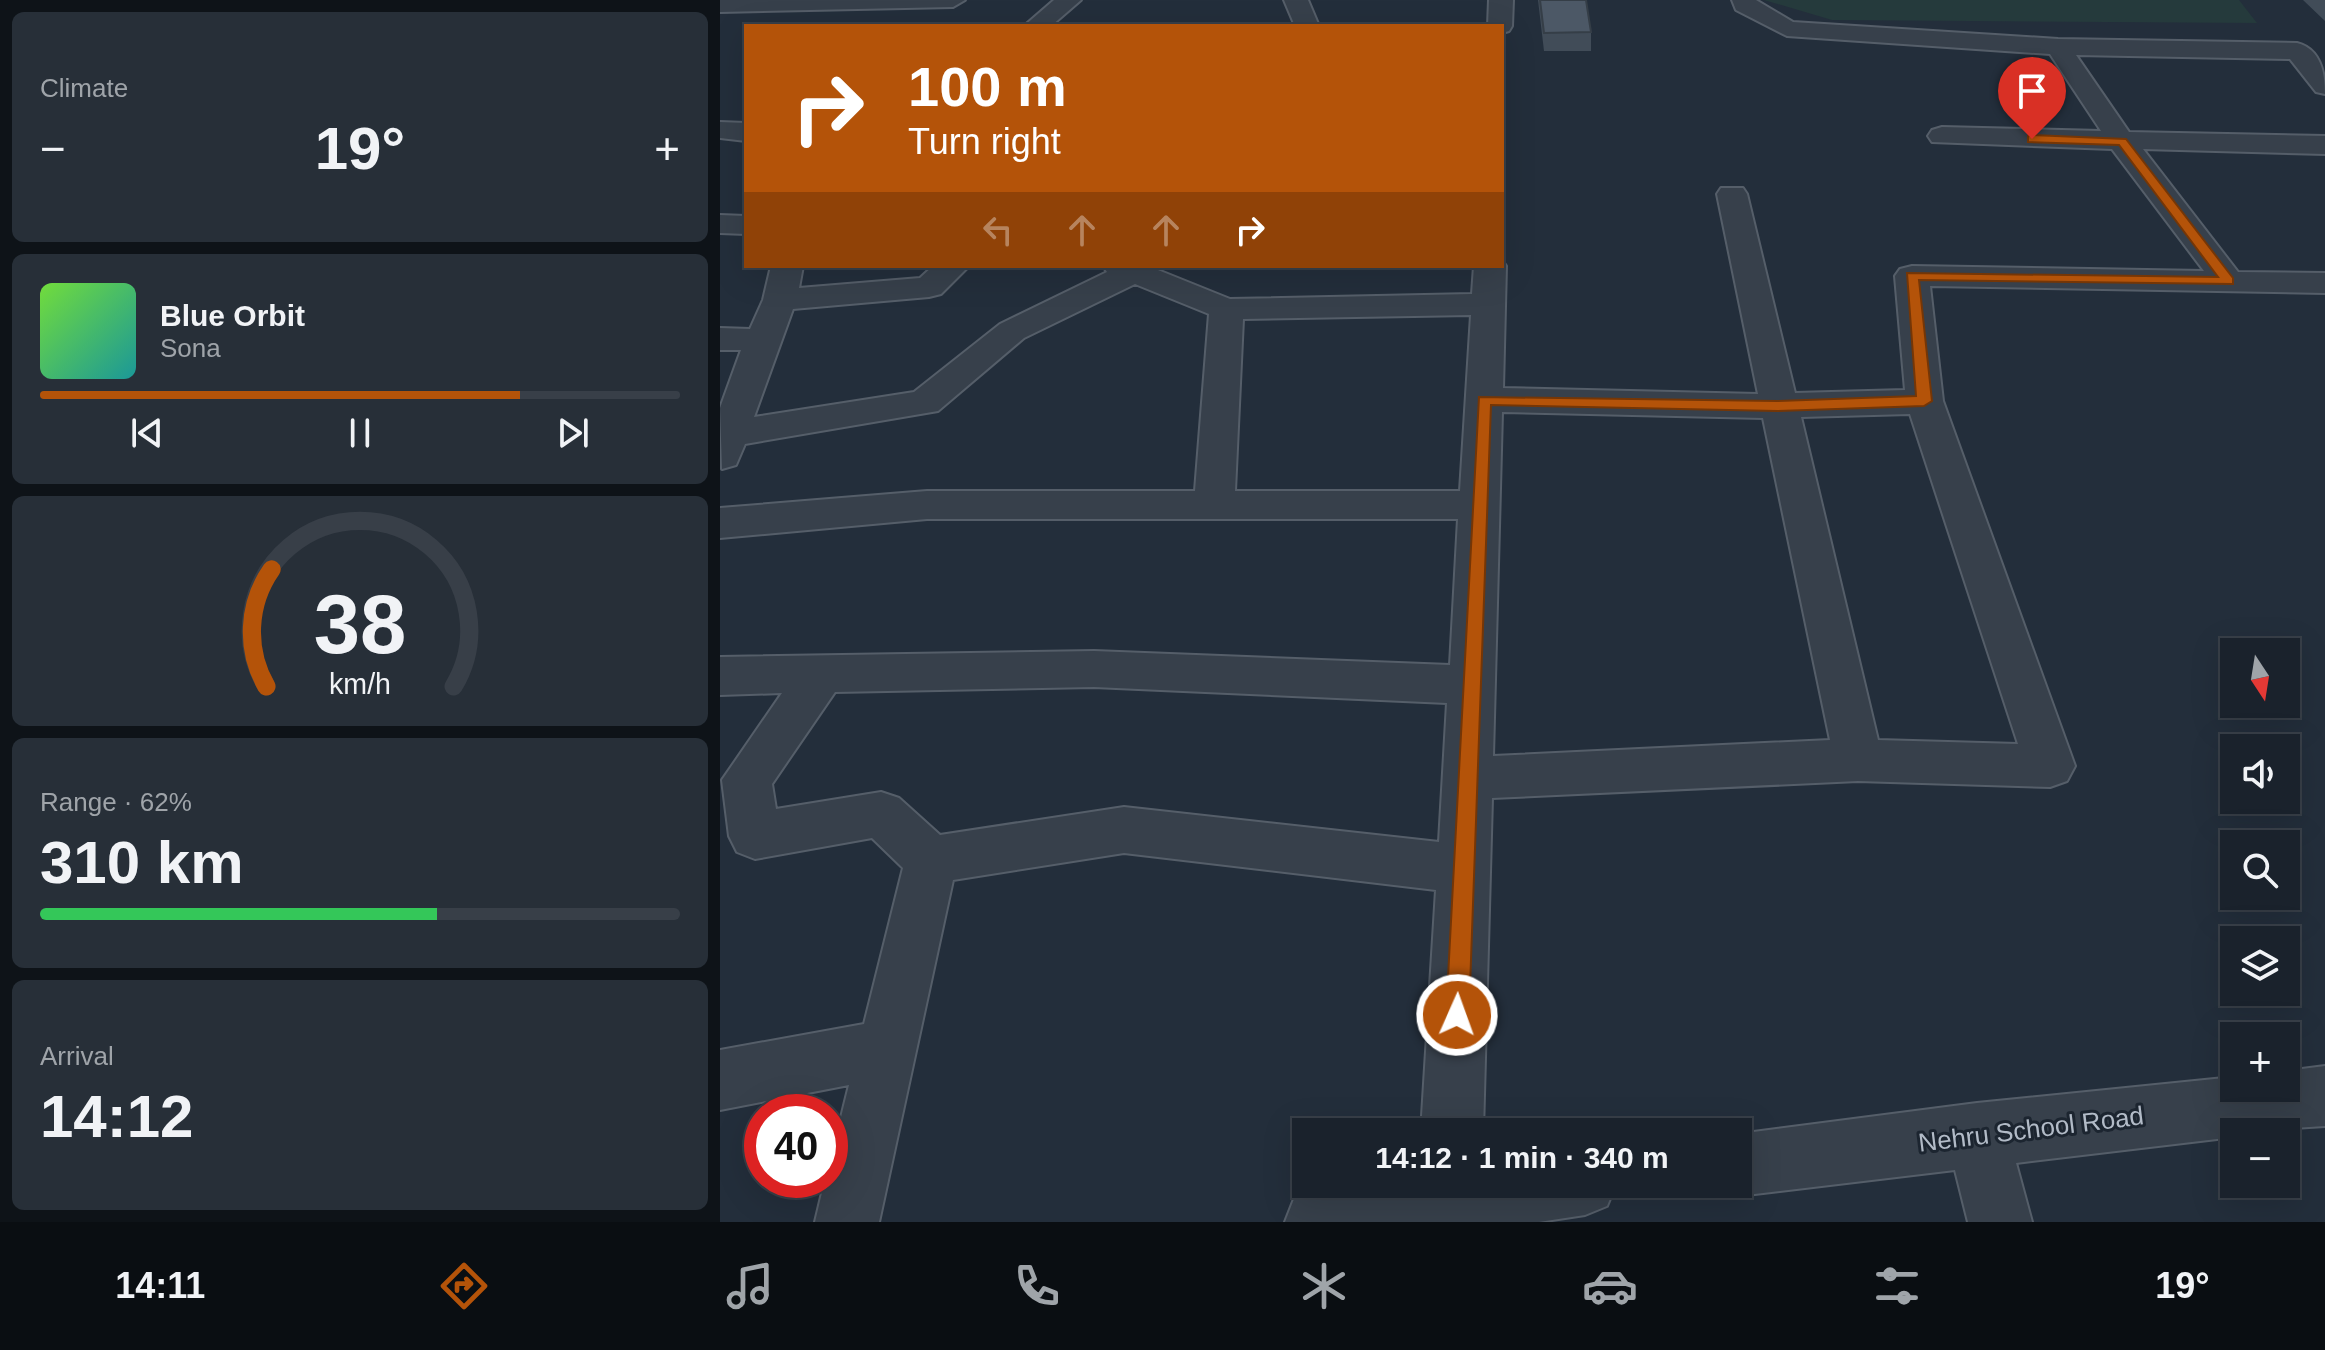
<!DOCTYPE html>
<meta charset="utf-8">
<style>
body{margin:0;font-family:Helvetica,sans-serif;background:#272f38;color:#f1f3f6;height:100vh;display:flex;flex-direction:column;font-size:30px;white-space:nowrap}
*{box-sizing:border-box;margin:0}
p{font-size:26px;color:#9fa4a9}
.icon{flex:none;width:44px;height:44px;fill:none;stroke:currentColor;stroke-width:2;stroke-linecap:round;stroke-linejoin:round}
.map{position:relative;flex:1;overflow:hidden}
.details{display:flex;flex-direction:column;gap:12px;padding:12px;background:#0e1318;width:720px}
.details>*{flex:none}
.top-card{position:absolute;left:24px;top:24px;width:760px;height:244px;border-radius:0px;box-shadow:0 8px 32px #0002,0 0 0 2px #383f48;background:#b45309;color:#fff;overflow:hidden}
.needle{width:52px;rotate:168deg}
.tools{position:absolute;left:1500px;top:638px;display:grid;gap:16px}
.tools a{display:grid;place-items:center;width:80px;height:80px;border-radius:0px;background:#1a222c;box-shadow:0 8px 32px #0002,0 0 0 2px #383f48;font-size:40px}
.speed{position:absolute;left:24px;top:1094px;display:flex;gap:16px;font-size:40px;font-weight:700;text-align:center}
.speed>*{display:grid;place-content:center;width:104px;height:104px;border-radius:50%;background:#1a222c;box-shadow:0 8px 32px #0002,0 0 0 2px #383f48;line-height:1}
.speed .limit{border:12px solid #d22;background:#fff;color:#111}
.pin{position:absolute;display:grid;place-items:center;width:68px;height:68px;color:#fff;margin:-82px -34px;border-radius:50% 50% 50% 0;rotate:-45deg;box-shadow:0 0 8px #0007}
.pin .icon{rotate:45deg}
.me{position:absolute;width:88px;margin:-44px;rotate:2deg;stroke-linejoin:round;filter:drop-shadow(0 0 6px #0008)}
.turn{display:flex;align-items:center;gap:28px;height:168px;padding:0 32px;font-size:36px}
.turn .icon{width:104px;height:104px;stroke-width:2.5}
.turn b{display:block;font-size:56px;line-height:68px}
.lanes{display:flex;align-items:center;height:76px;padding:0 32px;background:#0003;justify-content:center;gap:40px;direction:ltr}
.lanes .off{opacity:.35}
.big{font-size:60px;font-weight:700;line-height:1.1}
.details .tile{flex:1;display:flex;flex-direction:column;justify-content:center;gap:12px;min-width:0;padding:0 28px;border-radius:12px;background:#272f38}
.details .dial{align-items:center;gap:0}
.dial svg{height:208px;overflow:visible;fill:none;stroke:#383f48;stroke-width:7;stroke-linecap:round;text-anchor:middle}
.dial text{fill:#f1f3f6;stroke:none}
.song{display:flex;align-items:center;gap:24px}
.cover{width:96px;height:96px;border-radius:12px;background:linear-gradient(135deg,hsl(100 70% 55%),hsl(180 70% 35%))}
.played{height:8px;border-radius:4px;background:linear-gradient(90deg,#b45309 75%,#383f48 75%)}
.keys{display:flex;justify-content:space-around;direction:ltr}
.heat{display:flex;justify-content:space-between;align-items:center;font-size:44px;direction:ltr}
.charge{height:12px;border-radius:6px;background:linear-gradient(90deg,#34c759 62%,#383f48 0)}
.trip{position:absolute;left:572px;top:1118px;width:460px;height:80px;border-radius:0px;background:#1a222c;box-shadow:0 8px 32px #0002,0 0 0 2px #383f48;font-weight:700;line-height:80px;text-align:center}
.menu{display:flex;height:128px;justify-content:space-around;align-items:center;background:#0a0e12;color:#9fa4a9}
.menu .icon{width:56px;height:56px}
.menu .active{color:#b45309}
.menu b{font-size:36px;color:#f1f3f6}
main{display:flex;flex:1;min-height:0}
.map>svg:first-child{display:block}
.green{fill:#253a3c}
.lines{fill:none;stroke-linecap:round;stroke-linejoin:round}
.minor-casing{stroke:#555e69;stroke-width:4}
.minor{fill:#37404b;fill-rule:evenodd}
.wall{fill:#414c58}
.building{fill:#4c5866;stroke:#353e47;stroke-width:2}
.route{fill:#b45309;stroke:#753606;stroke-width:2}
.labels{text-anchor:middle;stroke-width:6;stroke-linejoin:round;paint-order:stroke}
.near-street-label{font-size:26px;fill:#b2bbc7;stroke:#1c2530}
</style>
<main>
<section class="details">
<div class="tile"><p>Climate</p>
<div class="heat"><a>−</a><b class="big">19°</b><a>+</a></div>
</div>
<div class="tile">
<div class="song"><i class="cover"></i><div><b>Blue Orbit</b><p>Sona</p></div></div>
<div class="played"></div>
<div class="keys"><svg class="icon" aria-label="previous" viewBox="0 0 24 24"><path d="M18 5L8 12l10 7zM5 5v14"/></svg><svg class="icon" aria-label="pause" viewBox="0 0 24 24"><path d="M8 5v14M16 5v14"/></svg><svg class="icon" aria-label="next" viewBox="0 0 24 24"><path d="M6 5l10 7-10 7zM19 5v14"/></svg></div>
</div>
<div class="tile dial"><svg viewBox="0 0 100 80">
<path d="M14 69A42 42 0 1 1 86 69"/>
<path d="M14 69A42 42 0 0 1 16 24" stroke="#b45309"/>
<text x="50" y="56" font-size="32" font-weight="700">38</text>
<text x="50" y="72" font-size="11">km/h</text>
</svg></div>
<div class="tile"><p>Range · 62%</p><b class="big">310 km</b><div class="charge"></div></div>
<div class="tile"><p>Arrival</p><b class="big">14:12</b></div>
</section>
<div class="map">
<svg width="1605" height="1222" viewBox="0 0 1605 1222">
<rect width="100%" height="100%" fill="#232e3b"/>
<polygon class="green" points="1044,0 1519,0 1537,23 1112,20"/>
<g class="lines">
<g class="minor-casing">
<g id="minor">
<polygon points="0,0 245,0 233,7 0,12"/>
<polygon points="334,0 361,0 331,26 304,26"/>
<polygon points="564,0 588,0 599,26 575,26"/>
<polygon points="769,0 793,0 792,26 789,31 782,33 782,26 768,26"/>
<path d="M1012,0h24l37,22 265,17 239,4c24,6 28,30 28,51l-9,-2 -26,-33 -214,-4 53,77 196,4v18l-182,-5 95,123 87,1v20l-395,-7 13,115 132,365 -8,15 -17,6 -192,-6 -366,17 -9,334h-62l15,-242 -312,-37 -171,27 -74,342h-64l10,-42h5v-18l19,-77 -129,25v-60l144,-26 39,-156 -31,-30 -117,21 -18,-7 -8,-16 -7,-56 60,-87 -62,2v-38l374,-6 356,14 8,-146h-531l-207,19v-30l207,-17h268l14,-177 -74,-30 -111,54 -86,73 -193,33 -9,21 -14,4 -2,-61 21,-58h-21v-22l30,1 13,-29 8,-34h32l-4,22 121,-10 13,-12h36l-28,28 -12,3 -136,12 -39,108 160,-25 86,-68 107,-52 -4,-6h45l82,33 242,-5 2,-28h28v-6l4,6 -3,122 255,6 -41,-200 4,-6h22l4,6 48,199 110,-3 -10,-114 5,-7 12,-3 292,5 -92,-122 -180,-7 -4,-6 4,-6 10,-3 159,4 -51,-77 -263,-18 -51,-26zM751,315l-11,176h-225l8,-172zM782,412l261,6 67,322 -337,16zM1190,414l108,330 -140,-4 -77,-323zM374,687l353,16 -8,139 -315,-35 -184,28 -41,-37 -18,-6 -105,17 -4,-25 63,-92z"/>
<polygon points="0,122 26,123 26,141 0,138"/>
<polygon points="0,215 26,216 26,234 0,233"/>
<polygon points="1605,1066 1605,1126 1514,1132 1514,1137 1296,1163 1312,1222 1248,1222 1235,1170 1018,1196 995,1184 1018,1184 1018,1134 1257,1103 1514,1077 1514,1088 1566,1088 1566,1071"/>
<polygon points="640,1184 896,1184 887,1206 865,1215 819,1222 565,1222 574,1199 597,1190"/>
</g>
</g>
<use href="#minor" class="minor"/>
</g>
<g class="wall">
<polygon points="818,0 866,0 871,32 871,51 824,51"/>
<polygon points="1583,0 1605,0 1605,21"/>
</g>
<polygon class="building" points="820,0 866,0 871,32 824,33"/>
<polygon class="route" points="1312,135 1406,139 1513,278 1513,284 1199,280 1212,401 1204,406 1057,411 771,405 749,1015 746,1024 737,1027 729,1024 726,1015 759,397 1057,401 1196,396 1187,273 1498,277 1399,145 1308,142 1308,136"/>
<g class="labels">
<g class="near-street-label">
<text transform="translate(1311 1129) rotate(-7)" y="9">Nehru School Road</text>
</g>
</g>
</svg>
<div class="tools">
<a><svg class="needle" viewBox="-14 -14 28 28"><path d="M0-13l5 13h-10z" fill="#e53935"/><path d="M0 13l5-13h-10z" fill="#9fa4a9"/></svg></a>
<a><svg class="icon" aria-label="sound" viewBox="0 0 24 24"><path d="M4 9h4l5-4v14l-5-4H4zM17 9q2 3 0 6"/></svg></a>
<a><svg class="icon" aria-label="search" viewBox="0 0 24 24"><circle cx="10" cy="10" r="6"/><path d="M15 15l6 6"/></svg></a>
<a><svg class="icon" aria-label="layers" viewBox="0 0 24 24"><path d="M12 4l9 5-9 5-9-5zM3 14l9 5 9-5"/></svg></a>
<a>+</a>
<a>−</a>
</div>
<div class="speed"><div class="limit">40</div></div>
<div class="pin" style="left:1312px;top:139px;background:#d93025"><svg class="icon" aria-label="arrive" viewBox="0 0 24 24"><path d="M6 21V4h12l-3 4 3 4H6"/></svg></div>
<svg class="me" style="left:737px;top:1015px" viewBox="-20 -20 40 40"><circle r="17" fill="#b45309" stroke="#fff" stroke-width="3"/><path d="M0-11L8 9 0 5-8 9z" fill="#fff"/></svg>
<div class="trip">14:12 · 1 min · 340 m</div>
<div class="top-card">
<div class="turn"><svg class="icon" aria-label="right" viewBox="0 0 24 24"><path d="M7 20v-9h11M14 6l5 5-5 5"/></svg><div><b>100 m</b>Turn right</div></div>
<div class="lanes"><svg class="icon off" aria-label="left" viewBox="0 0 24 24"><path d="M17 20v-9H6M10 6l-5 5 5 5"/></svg><svg class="icon off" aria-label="ahead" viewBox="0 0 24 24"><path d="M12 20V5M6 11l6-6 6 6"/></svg><svg class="icon off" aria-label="ahead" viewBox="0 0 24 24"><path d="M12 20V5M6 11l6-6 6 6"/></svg><svg class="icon" aria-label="right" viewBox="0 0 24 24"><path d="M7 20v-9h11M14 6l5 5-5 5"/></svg></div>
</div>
</div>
</main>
<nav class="menu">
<b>14:11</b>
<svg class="icon active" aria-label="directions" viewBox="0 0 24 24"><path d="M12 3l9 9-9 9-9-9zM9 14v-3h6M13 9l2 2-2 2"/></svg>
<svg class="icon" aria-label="music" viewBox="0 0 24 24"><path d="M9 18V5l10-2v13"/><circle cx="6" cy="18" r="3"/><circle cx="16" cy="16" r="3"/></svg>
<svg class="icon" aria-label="phone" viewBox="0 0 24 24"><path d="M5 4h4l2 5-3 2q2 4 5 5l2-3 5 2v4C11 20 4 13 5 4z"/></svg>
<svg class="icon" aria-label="climate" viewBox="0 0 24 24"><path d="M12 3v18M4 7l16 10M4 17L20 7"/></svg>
<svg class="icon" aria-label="car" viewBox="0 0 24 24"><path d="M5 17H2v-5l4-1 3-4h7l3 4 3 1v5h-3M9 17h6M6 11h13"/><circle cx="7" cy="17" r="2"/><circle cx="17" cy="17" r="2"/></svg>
<svg class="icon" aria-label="filters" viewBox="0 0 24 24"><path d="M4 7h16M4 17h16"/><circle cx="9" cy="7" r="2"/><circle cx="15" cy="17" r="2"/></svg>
<b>19°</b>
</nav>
